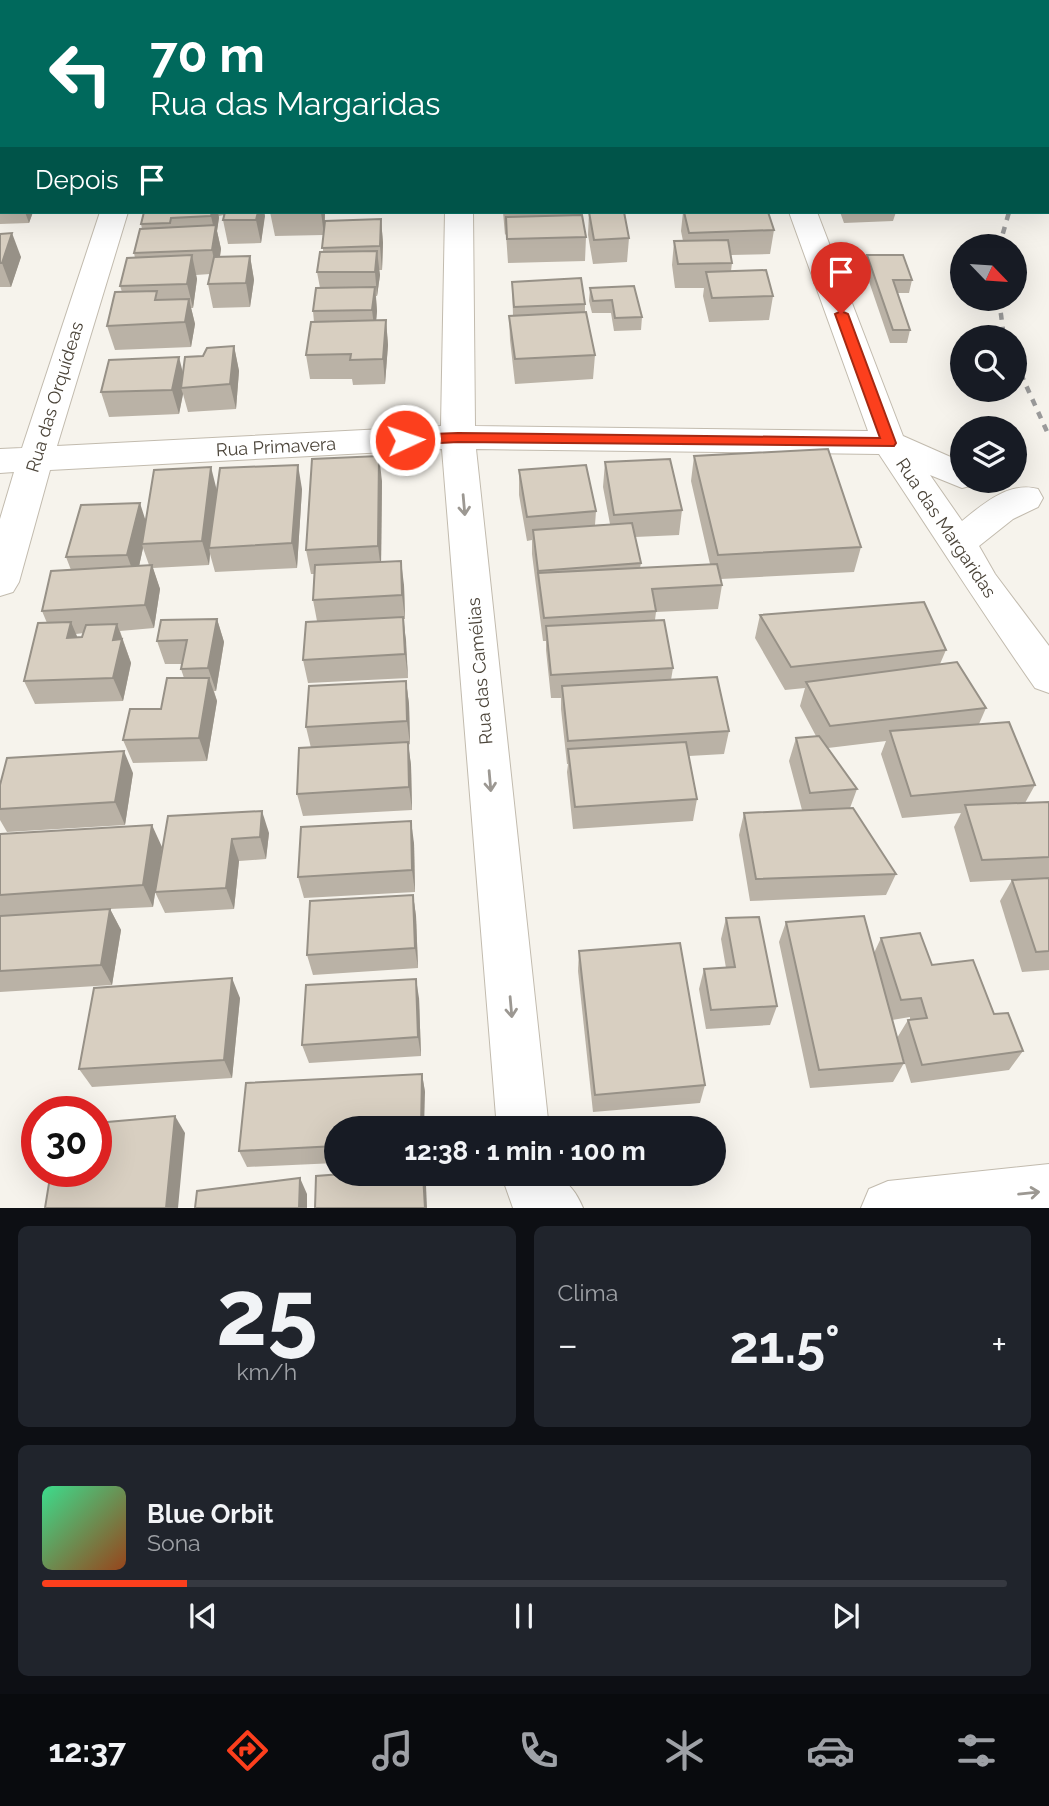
<!DOCTYPE html>
<html lang="pt">
<meta charset="utf-8">
<style>
body{margin:0;font-family:Raleway,sans-serif;background:#20242c;color:#f1f3f6;height:100vh;display:flex;flex-direction:column;font-size:26px;white-space:nowrap}
*{box-sizing:border-box;margin:0}
p{font-size:23px;color:#9ea1a6}
.icon{flex:none;width:38px;height:38px;fill:none;stroke:currentColor;stroke-width:2;stroke-linecap:round;stroke-linejoin:round}
.map{position:relative;height:1208px;overflow:hidden}
.drawer{display:flex;flex-direction:column;gap:18px;padding:18px;background:#0d0f14;flex:1}
.drawer>*{flex:none}
.top-card{position:absolute;left:0px;top:0px;width:1050px;height:214px;box-shadow:0 7px 28px #0002;background:#00695c;color:#fff;overflow:hidden}
.needle{width:46px;rotate:115deg}
.tools{position:absolute;left:950px;top:234px;display:grid;gap:14px}
.tools a{display:grid;place-items:center;width:77px;height:77px;border-radius:50%;background:#171b24;box-shadow:0 7px 28px #0002;font-size:35px}
.speed{position:absolute;left:21px;top:1096px;display:flex;gap:14px;font-size:35px;font-weight:700;text-align:center}
.speed>*{display:grid;place-content:center;width:91px;height:91px;border-radius:50%;background:#171b24;box-shadow:0 7px 28px #0002;line-height:1}
.speed .limit{border:10px solid #d22;background:#fff;color:#111}
.pin{position:absolute;display:grid;place-items:center;width:60px;height:60px;color:#fff;margin:-72px -30px;border-radius:50% 50% 50% 0;rotate:-45deg;box-shadow:0 0 7px #0007}
.pin .icon{rotate:45deg}
.me{position:absolute;width:77px;margin:-38px;rotate:87deg;stroke-linejoin:round;filter:drop-shadow(0 0 5px #0008)}
.turn{display:flex;align-items:center;gap:24px;height:147px;padding:0 35px;font-size:32px}
.turn .icon{width:91px;height:91px;stroke-width:2.5}
.turn b{display:block;font-size:49px;line-height:60px}
.then{display:flex;align-items:center;height:66px;padding:0 35px;background:#0003;gap:14px;font-size:26px}
.big{font-size:52px;font-weight:700;line-height:1.1}
.drawer .tile{flex:1;display:flex;flex-direction:column;justify-content:center;gap:10px;min-width:0;padding:0 24px;border-radius:10px;background:#20242c}
.drawer .dial{align-items:center;gap:0}
.dial b{font-size:91px;line-height:1}
.song{display:flex;align-items:center;gap:21px}
.cover{width:84px;height:84px;border-radius:10px;background:linear-gradient(135deg,hsl(150 70% 55%),hsl(20 70% 35%))}
.played{height:7px;border-radius:4px;background:linear-gradient(90deg,#fc3f1d 15%,#363941 15%)}
.keys{display:flex;justify-content:space-around;direction:ltr}
.heat{display:flex;justify-content:space-between;align-items:center;font-size:38px;direction:ltr}
.drawer .tiles{flex:1;display:grid;gap:18px;grid-template-columns:1fr 1fr}
.tile:last-child{grid-column:span 2}
.trip{position:absolute;left:324px;top:1116px;width:402px;height:70px;border-radius:35px;background:#171b24;box-shadow:0 7px 28px #0002;font-weight:700;line-height:70px;text-align:center}
.menu{display:flex;height:112px;justify-content:space-around;align-items:center;background:#090b0e;color:#9ea1a6}
.menu .icon{width:49px;height:49px}
.menu .on{color:#fc3f1d}
.menu b{font-size:32px;color:#f1f3f6}
.map>svg:first-child{display:block}
.lines{fill:none;stroke-linecap:round;stroke-linejoin:round}
.street-casing{stroke:#c2bbae;stroke-width:2}
.street{fill:#fff;fill-rule:evenodd}
.rail{stroke:#9a9a9a;stroke-width:4.5;stroke-dasharray:7 7;stroke-linecap:butt}
.wall{fill:#bab2a6;fill-rule:evenodd}
.shaded-wall{fill:#979187}
.building{fill:#d8cfc1;stroke:#979187;stroke-width:2}
.oneway{stroke:#9c9892}
.route{fill:#fc3f1d;stroke:#a42913;stroke-width:2}
.labels{text-anchor:middle;stroke-width:6;stroke-linejoin:round;paint-order:stroke}
.street-label{font-size:18px;fill:#4b4439;stroke:#fff}
</style>
<div class="map">
<svg width="1049" height="1208" viewBox="0 0 1049 1208">
<rect width="100%" height="100%" fill="#f6f3ec"/>
<g class="lines">
<g class="street-casing">
<g id="street">
<rect x="452" y="0" width="22" height="2"/>
<rect x="714" y="0" width="22" height="2"/>
<path d="M100,212h28l-71,234 384,-20 4,-214h28l2,214 393,5 -79,-219h28l86,224 59,26v19h14l-2,4 -12,3 -32,-13 32,46c21,-17 47,-40 76,-32l5,9 -5,9 -25,12 -34,27 16,28 54,72v47l-14,-5c-54,-77 -104,-156 -156,-234l-403,-5 73,680h-52l-55,-680 -392,21 -31,112 -6,10 -13,4v-77l14,-47 -14,1v-24l22,-1z"/>
<polygon points="1049,1164 1049,1208 861,1208 869,1189 888,1181"/>
<path d="M501,1174c39,0 65,-8 82,34h-70z"/>
</g>
</g>
<use href="#street" class="street"/>
<g class="rail">
<polyline points="999,247 1009,212"/>
<polyline points="999,299 1004,338"/>
<polyline points="1015,361 1049,436"/>
</g>
</g>
<g class="wall">
<polygon points="0,119 2,119 2,212 33,212 29,223 0,224"/>
<polygon points="144,212 265,212 261,243 228,244 223,220 224,215 219,216 217,231 221,249 220,257 250,256 254,280 250,307 213,308 208,284 210,274 196,275 197,279 193,308 191,308 195,324 191,347 115,350 107,326 122,292 120,286 135,258 134,253 142,229 141,224"/>
<polygon points="270,212 325,212 325,221 381,219 383,243 382,270 379,270 380,275 377,296 376,296 377,311 376,321 386,320 388,345 385,384 353,385 352,379 310,379 306,355 314,322 313,311 320,288 317,272 323,252 323,235 275,236"/>
<polygon points="503,212 581,212 586,237 585,261 508,263 506,234 505,235"/>
<polygon points="589,212 629,238 627,262 593,264 588,235"/>
<polygon points="683,212 768,212 774,230 770,254 731,255 732,263 731,271 773,296 769,320 709,322 703,296 704,288 675,288 672,265 674,241 683,241 681,231"/>
<polygon points="840,212 896,212 893,221 844,223"/>
<polygon points="0,234 21,257 11,287 0,287"/>
<polygon points="867,255 912,280 909,293 897,293 910,330 907,343 890,343 864,267"/>
<polygon points="512,282 585,304 585,312 595,355 593,379 515,384 510,340 509,316 513,316"/>
<polygon points="590,288 642,317 641,330 614,331 611,313 592,313 589,301"/>
<polygon points="234,346 239,371 236,409 188,412 183,394 179,414 109,417 101,392 183,373 203,356"/>
<polygon points="694,456 861,547 854,572 721,579 722,585 718,609 656,612 655,620 673,668 671,680 729,731 724,754 689,756 697,799 693,821 573,829 567,772 568,764 567,764 561,709 561,698 551,698 546,650 546,641 543,641 532,554 532,540 527,541 519,495 519,470 596,511 595,525 610,524 603,487 605,462 682,510 679,535 635,537 641,563 640,568 710,564 691,481"/>
<polygon points="382,481 381,562 404,585 405,619 404,619 408,678 308,683 303,660 317,621 313,600 314,574 311,574 306,550"/>
<path d="M302,489l-5,79 -82,4 -5,-18 -1,11 -56,3 7,21 -6,39 -34,3 11,32 -8,38 -88,3 -11,-23 23,-58 -5,-12 29,-41 -5,-13 151,-67zM143,548l6,17 -10,1zM84,633l-2,4h-5l-1,-3z"/>
<polygon points="760,615 946,650 940,664 986,708 979,724 1035,785 1025,803 1049,802 1049,878 970,882 954,827 961,813 902,818 881,754 886,741 828,748 857,789 850,808 896,874 886,895 750,901 739,835 744,813 802,810 789,761 796,738 816,736 800,706 805,688 785,690 755,638"/>
<polygon points="217,619 224,642 216,691 214,691 217,701 207,761 133,763 123,740 161,709 184,678 181,669 182,664 165,664 157,641"/>
<polygon points="406,681 409,704 410,744 408,745 411,765 412,810 303,816 297,794 311,748 306,727"/>
<polygon points="133,773 125,825 7,832 0,820 0,785"/>
<polygon points="168,816 269,833 266,859 239,861 234,909 165,913 155,892 153,907 110,909 121,930 112,985 0,992 0,834 162,847 156,887"/>
<polygon points="414,843 415,892 304,898 298,877"/>
<polygon points="1049,878 1049,970 1022,972 1000,901 1012,880"/>
<polygon points="413,895 416,916 418,968 313,975 307,955"/>
<polygon points="726,918 777,1006 770,1025 706,1029 699,989 704,969 726,968 721,939"/>
<path d="M786,922l88,31 7,-15 51,27 62,49 29,37 -14,19 -98,13 -11,-35 4,15 -11,19 -83,6 -31,-146zM910,1017v2l-2,1 -11,18 -5,-18z"/>
<polygon points="579,951 705,1085 700,1103 593,1112 578,971"/>
<polygon points="240,998 232,1078 92,1087 79,1069"/>
<polygon points="419,998 421,1056 309,1063 302,1045"/>
<polygon points="422,1074 425,1092 336,1129 336,1163 247,1167 239,1151"/>
</g>
<g class="shaded-wall">
<polygon points="25,212 33,212 29,223"/>
<polygon points="212,212 218,212 219,218 217,231 221,249 217,274 212,250 215,234 211,216"/>
<polygon points="258,212 264,212 265,216 261,243 256,220"/>
<polygon points="321,212 325,212 324,235"/>
<polygon points="381,219 383,243 382,270 380,246"/>
<polygon points="12,233 21,257 11,287 2,263"/>
<polygon points="377,251 380,275 377,296 375,272"/>
<polygon points="192,255 197,279 193,308 187,284"/>
<polygon points="250,256 254,280 250,307 246,283"/>
<polygon points="375,287 377,311 375,334 372,310"/>
<polygon points="189,299 195,324 191,347 185,322"/>
<polygon points="386,320 388,345 385,384 383,359"/>
<polygon points="234,346 239,371 236,409 230,384"/>
<polygon points="179,357 185,381 181,388 183,394 179,414 172,390"/>
<polygon points="379,456 382,481 381,570 378,546"/>
<polygon points="298,465 302,489 297,568 292,543"/>
<polygon points="211,467 217,491 209,548 210,554 209,565 202,541"/>
<polygon points="140,503 148,528 142,544 143,548 136,580 127,555"/>
<polygon points="401,561 404,585 405,619 402,595"/>
<polygon points="152,565 160,589 154,628 145,605"/>
<polygon points="403,617 406,640 408,678 405,654"/>
<polygon points="217,619 224,642 216,691 208,668"/>
<polygon points="71,622 81,646 67,638"/>
<polygon points="117,624 131,663 123,701 113,678 113,640"/>
<polygon points="209,678 217,701 207,761 199,738"/>
<polygon points="406,681 409,704 410,744 407,721"/>
<polygon points="408,742 411,765 412,810 409,787"/>
<polygon points="124,751 133,773 125,825 115,802"/>
<polygon points="262,811 269,833 266,859 260,837"/>
<polygon points="411,821 414,843 415,892 412,870"/>
<polygon points="152,825 162,847 153,907 143,885"/>
<polygon points="232,839 239,861 234,909 226,888"/>
<polygon points="413,895 416,916 418,968 415,948"/>
<polygon points="110,909 121,930 112,985 101,965"/>
<polygon points="232,978 240,998 232,1078 224,1060"/>
<polygon points="416,979 419,998 421,1056 418,1037"/>
<polygon points="422,1074 425,1092 424,1129 421,1129"/>
<polygon points="175,1116 185,1133 178,1208 166,1208"/>
<polygon points="423,1174 426,1185 427,1208 425,1208"/>
<polygon points="300,1178 307,1194 307,1208 299,1208"/>
</g>
<g class="building">
<rect x="508" y="0" width="173" height="2"/>
<rect x="0" y="119" width="2" height="22"/>
<rect x="0" y="148" width="2" height="19"/>
<rect x="0" y="176" width="2" height="24"/>
<polygon points="144,212 212,212 211,216 171,218 170,223 141,224"/>
<polygon points="225,212 258,212 256,220 223,220"/>
<polygon points="589,212 624,212 629,238 594,240"/>
<polygon points="684,212 768,212 774,230 689,233"/>
<polygon points="582,215 586,237 507,239 506,217"/>
<polygon points="381,219 380,246 322,248 325,221"/>
<polygon points="216,225 212,250 134,253 140,229"/>
<polygon points="12,233 2,263 0,263 0,234"/>
<polygon points="728,240 732,263 678,264 674,241"/>
<polygon points="377,251 375,272 317,272 320,252"/>
<polygon points="192,255 187,284 120,286 127,258"/>
<polygon points="867,255 903,255 912,280 893,280 910,330 893,330"/>
<polygon points="250,256 246,283 208,284 214,257"/>
<polygon points="766,270 773,296 712,298 706,272"/>
<polygon points="581,278 585,304 514,307 512,282"/>
<polygon points="634,286 642,317 615,318 612,300 593,301 590,288"/>
<polygon points="375,287 372,310 313,311 316,288"/>
<polygon points="157,291 155,300 189,299 185,322 107,326 115,292"/>
<polygon points="586,312 595,355 515,359 509,316"/>
<polygon points="386,320 383,359 350,360 351,354 306,355 311,322"/>
<polygon points="234,346 230,384 181,388 185,357 203,356 207,348"/>
<polygon points="179,357 172,390 101,392 109,360"/>
<polygon points="828,449 861,547 718,555 694,456"/>
<polygon points="379,456 378,546 306,550 312,459"/>
<polygon points="670,459 682,510 614,515 605,462"/>
<polygon points="298,465 292,543 209,548 220,468"/>
<polygon points="586,465 596,511 527,517 519,470"/>
<polygon points="211,467 202,541 142,544 154,470"/>
<polygon points="140,503 127,555 66,557 81,505"/>
<polygon points="632,523 641,563 538,571 533,530"/>
<polygon points="401,561 402,595 313,600 315,565"/>
<polygon points="717,564 722,585 652,589 656,611 544,618 538,573"/>
<polygon points="152,565 145,605 42,611 51,571"/>
<polygon points="924,602 946,650 791,667 760,615"/>
<polygon points="403,617 405,654 303,660 306,622"/>
<polygon points="217,619 208,668 181,669 187,640 157,641 161,620"/>
<polygon points="664,620 673,668 551,675 546,626"/>
<polygon points="71,622 67,638 82,637 86,625 117,624 113,640 122,639 113,678 24,681 38,623"/>
<polygon points="957,662 986,708 830,726 806,682"/>
<polygon points="717,677 729,731 568,741 562,686"/>
<polygon points="167,678 209,678 199,738 123,740 130,709 161,709"/>
<polygon points="406,681 407,721 306,727 309,686"/>
<polygon points="1009,722 1035,785 911,796 890,731"/>
<polygon points="819,736 857,789 810,793 796,738"/>
<polygon points="408,742 409,787 297,794 299,748"/>
<polygon points="686,742 697,799 575,807 568,749"/>
<polygon points="124,751 115,802 0,809 0,785 7,758"/>
<polygon points="1049,802 1049,857 982,860 965,805"/>
<polygon points="853,808 896,874 756,879 744,813"/>
<polygon points="262,811 260,837 232,839 226,888 155,892 168,816"/>
<polygon points="411,821 412,870 298,877 301,827"/>
<polygon points="152,825 143,885 0,895 0,834"/>
<polygon points="1049,878 1049,951 1036,952 1012,880"/>
<polygon points="413,895 415,948 307,955 310,901"/>
<polygon points="110,909 101,965 0,971 0,916"/>
<polygon points="864,916 904,1063 819,1070 786,922"/>
<polygon points="759,917 777,1006 711,1010 704,969 735,967 726,918"/>
<polygon points="920,933 932,965 973,960 994,1014 1008,1013 1023,1051 922,1065 908,1020 927,1018 921,998 901,1000 881,938"/>
<polygon points="680,943 705,1085 595,1095 579,951"/>
<polygon points="232,978 224,1060 79,1069 94,988"/>
<polygon points="416,979 418,1037 302,1045 306,985"/>
<polygon points="422,1074 421,1129 336,1129 336,1146 239,1151 246,1083"/>
<polygon points="175,1116 166,1208 45,1208 51,1171 96,1171 96,1123"/>
<polygon points="342,1174 423,1174 425,1208 315,1208 316,1176"/>
<polygon points="300,1178 299,1208 195,1208 197,1191"/>
</g>
<defs><path id="oneway-shaft" d="M-6 0H5M1.5-3L5.5 0L1.5 3" fill="none" stroke-width="1.6" stroke-linecap="round" stroke-linejoin="round" transform="scale(1.75)"/></defs>
<g class="oneway">
<use href="#oneway-shaft" transform="translate(464 505) rotate(85)"/>
<use href="#oneway-shaft" transform="translate(490 781) rotate(85)"/>
<use href="#oneway-shaft" transform="translate(511 1007) rotate(85)"/>
<use href="#oneway-shaft" transform="translate(1029 1193) rotate(-6)"/>
</g>
<polygon class="route" points="841,311 848,314 896,443 894,446 458,442 405,445 398,440 405,435 458,433 880,438 835,314"/>
<g class="labels">
<g class="street-label">
<text transform="translate(55 397) rotate(-73)" y="6">Rua das Orquídeas</text>
<text transform="translate(276 447) rotate(-3)" y="6">Rua Primavera</text>
<text transform="translate(946 528) rotate(56)" y="6">Rua das Margaridas</text>
<text transform="translate(480 671) rotate(-95)" y="6">Rua das Camélias</text>
</g>
</g>
</svg>
<div class="tools">
<a><svg class="needle" viewBox="-14 -14 28 28"><path d="M0-13l5 13h-10z" fill="#e53935"/><path d="M0 13l5-13h-10z" fill="#9ea1a6"/></svg></a>
<a><svg class="icon" aria-label="search" viewBox="0 0 24 24"><circle cx="10" cy="10" r="6"/><path d="M15 15l6 6"/></svg></a>
<a><svg class="icon" aria-label="layers" viewBox="0 0 24 24"><path d="M12 4l9 5-9 5-9-5zM3 14l9 5 9-5"/></svg></a>
</div>
<div class="speed"><div class="limit">30</div></div>
<div class="pin" style="left:841px;top:314px;background:#d93025"><svg class="icon" aria-label="arrive" viewBox="0 0 24 24"><path d="M6 21V4h12l-3 4 3 4H6"/></svg></div>
<svg class="me" style="left:405px;top:440px" viewBox="-20 -20 40 40"><circle r="17" fill="#fc3f1d" stroke="#fff" stroke-width="3"/><path d="M0-11L8 9 0 5-8 9z" fill="#fff"/></svg>
<div class="trip">12:38 · 1 min · 100 m</div>
<div class="top-card">
<div class="turn"><svg class="icon" aria-label="left" viewBox="0 0 24 24"><path d="M17 20v-9H6M10 6l-5 5 5 5"/></svg><div><b>70 m</b>Rua das Margaridas</div></div>
<div class="then">Depois<svg class="icon" aria-label="arrive" viewBox="0 0 24 24"><path d="M6 21V4h12l-3 4 3 4H6"/></svg></div>
</div>
</div>
<section class="drawer">
<div class="tiles">
<div class="tile dial"><b>25</b><p>km/h</p></div>
<div class="tile"><p>Clima</p>
<div class="heat"><a>−</a><b class="big">21.5°</b><a>+</a></div>
</div>
<div class="tile">
<div class="song"><i class="cover"></i><div><b>Blue Orbit</b><p>Sona</p></div></div>
<div class="played"></div>
<div class="keys"><svg class="icon" aria-label="previous" viewBox="0 0 24 24"><path d="M18 5L8 12l10 7zM5 5v14"/></svg><svg class="icon" aria-label="pause" viewBox="0 0 24 24"><path d="M8 5v14M16 5v14"/></svg><svg class="icon" aria-label="next" viewBox="0 0 24 24"><path d="M6 5l10 7-10 7zM19 5v14"/></svg></div>
</div>
</div>
</section>
<nav class="menu">
<b>12:37</b>
<svg class="icon on" aria-label="directions" viewBox="0 0 24 24"><path d="M12 3l9 9-9 9-9-9zM9 14v-3h6M13 9l2 2-2 2"/></svg>
<svg class="icon" aria-label="music" viewBox="0 0 24 24"><path d="M9 18V5l10-2v13"/><circle cx="6" cy="18" r="3"/><circle cx="16" cy="16" r="3"/></svg>
<svg class="icon" aria-label="phone" viewBox="0 0 24 24"><path d="M5 4h4l2 5-3 2q2 4 5 5l2-3 5 2v4C11 20 4 13 5 4z"/></svg>
<svg class="icon" aria-label="climate" viewBox="0 0 24 24"><path d="M12 3v18M4 7l16 10M4 17L20 7"/></svg>
<svg class="icon" aria-label="car" viewBox="0 0 24 24"><path d="M5 17H2v-5l4-1 3-4h7l3 4 3 1v5h-3M9 17h6M6 11h13"/><circle cx="7" cy="17" r="2"/><circle cx="17" cy="17" r="2"/></svg>
<svg class="icon" aria-label="filters" viewBox="0 0 24 24"><path d="M4 7h16M4 17h16"/><circle cx="9" cy="7" r="2"/><circle cx="15" cy="17" r="2"/></svg>
</nav>
